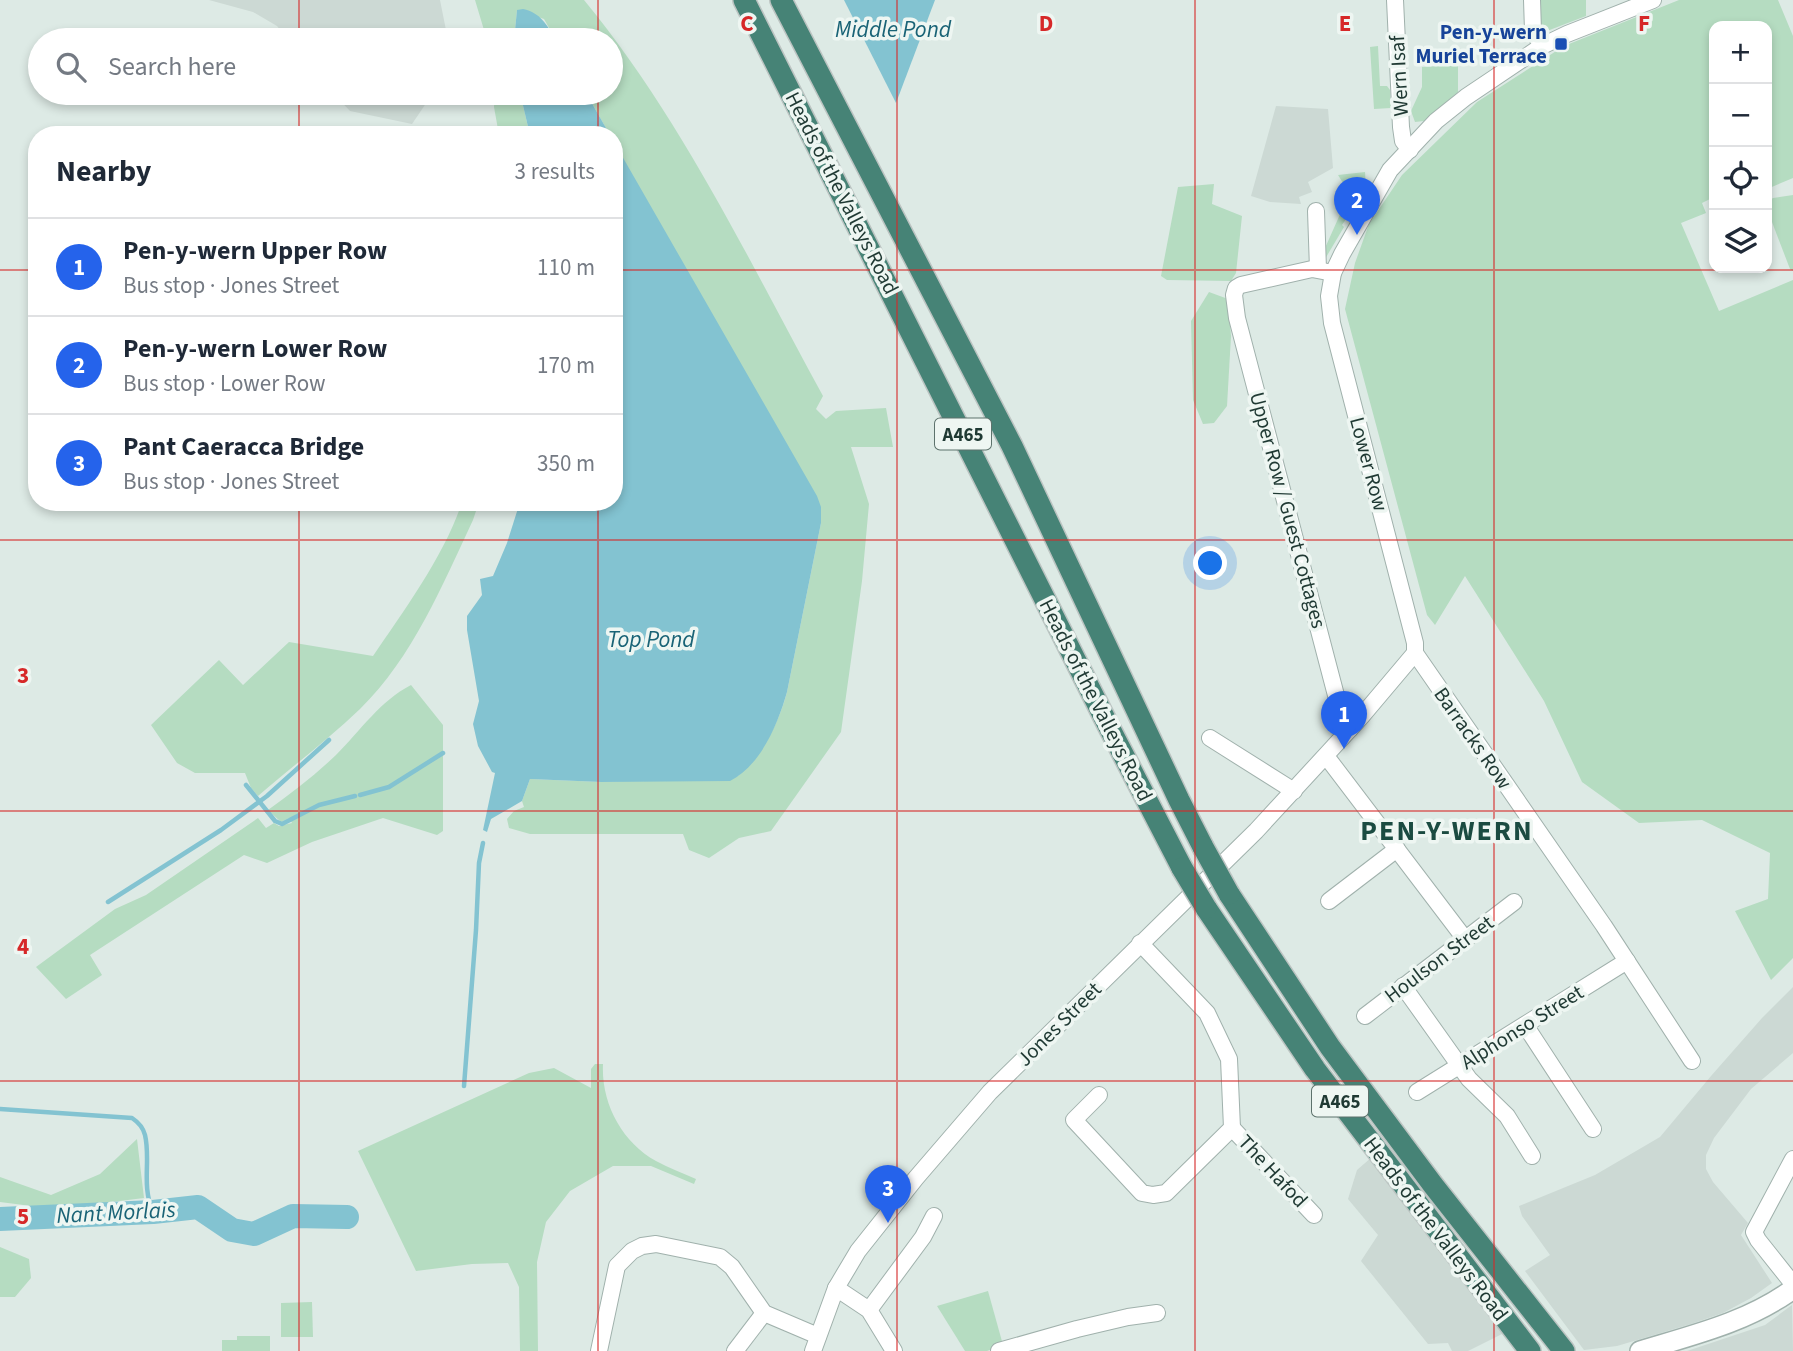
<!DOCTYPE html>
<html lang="en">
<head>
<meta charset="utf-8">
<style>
  :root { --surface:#fff; --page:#f6f6f7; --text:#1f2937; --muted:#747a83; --line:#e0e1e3; --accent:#2563eb }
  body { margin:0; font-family:"Source Sans 3",sans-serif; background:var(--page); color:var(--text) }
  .controls { position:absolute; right:21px; top:21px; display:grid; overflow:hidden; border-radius:14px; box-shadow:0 4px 10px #0003 }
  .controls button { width:63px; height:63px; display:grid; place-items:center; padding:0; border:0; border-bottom:2px solid var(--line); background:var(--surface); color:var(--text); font:35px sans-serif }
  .you { position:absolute; left:1211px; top:564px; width:24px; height:24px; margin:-18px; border:5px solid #fff; border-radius:50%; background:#1a73e8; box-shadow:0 0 0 10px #1a73e833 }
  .badge { display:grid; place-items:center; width:46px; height:46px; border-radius:50%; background:var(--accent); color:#fff; font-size:23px; font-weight:700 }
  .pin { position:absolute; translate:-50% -58px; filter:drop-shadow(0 2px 4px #0008) }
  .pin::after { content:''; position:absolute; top:37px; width:24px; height:21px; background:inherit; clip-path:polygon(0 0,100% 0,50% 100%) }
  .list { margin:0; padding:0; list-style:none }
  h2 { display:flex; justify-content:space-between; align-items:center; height:91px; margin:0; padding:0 28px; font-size:30px }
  h2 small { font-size:23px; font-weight:400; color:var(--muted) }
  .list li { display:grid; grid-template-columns:46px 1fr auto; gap:21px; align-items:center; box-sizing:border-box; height:98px; padding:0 28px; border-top:2px solid var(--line) }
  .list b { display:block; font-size:26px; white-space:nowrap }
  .list p { margin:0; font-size:23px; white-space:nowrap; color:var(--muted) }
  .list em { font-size:23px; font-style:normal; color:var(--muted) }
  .icon { flex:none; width:38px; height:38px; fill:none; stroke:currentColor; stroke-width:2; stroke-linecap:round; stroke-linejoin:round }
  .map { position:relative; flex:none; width:1793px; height:1351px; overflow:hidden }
  .search { position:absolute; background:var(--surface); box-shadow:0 4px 10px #0003; left:28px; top:28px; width:595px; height:77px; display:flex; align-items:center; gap:18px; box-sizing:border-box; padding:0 24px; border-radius:38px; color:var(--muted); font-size:26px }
  .panel { position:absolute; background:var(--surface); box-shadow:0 4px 10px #0003; left:28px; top:126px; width:595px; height:385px; border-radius:28px }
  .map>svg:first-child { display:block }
</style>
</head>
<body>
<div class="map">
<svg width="1793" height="1351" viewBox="0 0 1793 1351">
  <rect width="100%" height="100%" fill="#ddeae5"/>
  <!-- built -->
  <g fill="#ccd9d4">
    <polygon points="209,0 440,0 448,40 288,40 277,26 253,12"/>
    <polygon points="333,93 433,93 412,124 350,111"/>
    <polygon points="1276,106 1328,109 1333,168 1308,182 1312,192 1299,197 1301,204 1270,202 1251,196"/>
    <polygon points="1793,987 1793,1053 1751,1089 1714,1138 1706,1155 1706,1169 1713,1182 1748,1223 1741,1235 1772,1283 1751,1298 1723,1313 1691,1324 1617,1346 1584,1350 1525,1271 1550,1255 1522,1216 1519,1206 1595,1175 1660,1137 1711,1076 1762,1018"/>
    <polygon points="1372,1157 1504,1333 1468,1351 1452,1351 1448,1343 1428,1344 1361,1261 1378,1235 1348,1199 1357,1170"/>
    <polygon points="1792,1305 1793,1351 1687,1351 1765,1325"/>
  </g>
  <!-- green -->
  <g fill="#b5dcc1">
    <path d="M475,0H584C682,119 749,261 823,396L816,409L826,419L836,411L886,408L893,447H851L869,504L862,581L841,732L771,831L739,838L709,858L689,850L683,834H530L509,828L507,819L514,811L524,807L522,801L530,779L601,782L738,776C763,753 778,725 787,692L821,523L614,142V135H610L586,93H611V40H556L544,19L517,10L514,40H487Z"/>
    <path d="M1539,0H1586V16L1547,31C1537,22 1539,12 1539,0Z"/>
    <polygon points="1679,0 1778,0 1793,36 1793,178 1767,189 1767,26 1714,26 1714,197 1702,203 1706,213 1681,223 1719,311 1793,280 1793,958 1771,980 1735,911 1768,899 1770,853 1702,820 1639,823 1582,782 1544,701 1465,576 1435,625 1427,615 1345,309 1355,263 1369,224 1402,175 1477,102 1564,46"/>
    <polygon points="1378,46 1380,86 1387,86 1390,90 1391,108 1374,109 1370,47"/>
    <polygon points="1458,65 1458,92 1424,121 1415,122 1411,111 1422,87 1422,67"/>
    <polygon points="495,93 520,93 530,135 499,135 494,107"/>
    <path d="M1365,172C1367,191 1358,204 1349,221L1346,219L1342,225L1344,227L1325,259L1321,257L1350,192L1349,182L1343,183L1338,175Z"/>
    <polygon points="1214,184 1212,204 1242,216 1236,273 1231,281 1167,280 1161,276 1178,187"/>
    <polygon points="1793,195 1793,271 1790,269 1767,209 1767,202 1773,198"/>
    <polygon points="1209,292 1228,299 1231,336 1227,406 1214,423 1203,424 1193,400 1191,321"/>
    <path d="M462,502H479L473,520C442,586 413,657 360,709C328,740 291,767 258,796L251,788L245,773H195L177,763L151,725L219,660L243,685L289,642L373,656C403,612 446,553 462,502Z"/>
    <path d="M411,685L443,725V831L437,835L383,818L312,842L267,863L244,855L90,955L102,975L66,999L36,967L115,909L146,895L258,818L266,828L274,823L279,826L292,823L289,818L281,822L268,810C292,793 315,775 336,755C361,730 380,701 411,685Z"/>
    <path d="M595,1064H603C601,1103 622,1142 656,1161C669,1168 683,1173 696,1179L694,1184L651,1166H613L570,1191L546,1222L537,1262L538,1351H520L519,1287L508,1263L472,1264L416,1271L358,1151L529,1073L554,1068L591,1088V1069Z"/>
    <polygon points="137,1139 144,1198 55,1209 0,1202 0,1177 51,1195 100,1174"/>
    <polygon points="0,1247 29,1259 31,1278 15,1297 0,1297"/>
    <polygon points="988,1291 1003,1345 987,1351 965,1351 937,1306"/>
    <polygon points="312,1302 313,1337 281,1337 281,1303"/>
    <polygon points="237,1336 270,1336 270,1351 222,1351 222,1340 237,1340"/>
  </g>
  <!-- water -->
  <g fill="#83c3d1">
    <polygon points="844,0 935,0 896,103"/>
    <path d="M523,9C541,13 547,25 556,40H514L517,10Z"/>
    <polygon points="520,93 586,93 610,135 530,135"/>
    <path d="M614,142L817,496L821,507V523L787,692C778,724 761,765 730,781L601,782L530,779L522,801L491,819L487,832L483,830L495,773L492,772L478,746L473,724L479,701L467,630V616L482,595L480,579L493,576L507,543L520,502H614Z"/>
  </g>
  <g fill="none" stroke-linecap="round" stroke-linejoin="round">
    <!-- stream -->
    <g stroke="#83c3d1" stroke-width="4.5">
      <polyline points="246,785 275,821 282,824 319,805 355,796"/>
      <polyline points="360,795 389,787 443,753"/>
      <polyline points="108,902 221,830 267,796 329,740"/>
      <polyline points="464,1086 476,930 479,863 483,843"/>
      <path d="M0,1109L132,1118C138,1122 143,1127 145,1135C151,1160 141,1185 153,1212"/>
    </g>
    <!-- river -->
    <polyline stroke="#83c3d1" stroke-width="24" points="0,1219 153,1212 198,1207 232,1230 254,1234 293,1216 347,1217"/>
    <!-- minor casing -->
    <g stroke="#a0b1ac" stroke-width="18">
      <g id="minor">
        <polyline points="1395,0 1401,127 1403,141 1410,150"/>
        <polyline points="1532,0 1533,31 1542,46"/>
        <polyline points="1316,211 1318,269"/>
        <polyline points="1333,273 1312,269 1241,285 1236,288 1234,295 1237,318 1343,722 1350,729"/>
        <polyline points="1415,653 1415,643 1332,323 1329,296 1333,273 1342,254 1390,170 1436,121 1466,97 1542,46 1567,34 1653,0"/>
        <polyline points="1415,653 1604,926 1692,1061"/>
        <polyline points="1210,738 1294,791"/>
        <polyline points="1326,756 1465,939"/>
        <polyline points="1329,901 1397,849"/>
        <polyline points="1403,986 1469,1079 1507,1116 1532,1156"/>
        <polyline points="1365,1016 1514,902"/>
        <polyline points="1525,1025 1593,1129"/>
        <polyline points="1417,1092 1627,961"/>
        <polyline points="1099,1095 1074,1120 1142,1193 1153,1195 1166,1193 1232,1128 1229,1059 1207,1013 1140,943"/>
        <polyline points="1232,1128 1314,1215"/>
        <polyline points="1793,1159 1754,1232 1758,1240 1793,1284"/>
        <polyline points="836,1288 869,1310 894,1351"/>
        <polyline points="869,1310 923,1237 934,1216"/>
        <polyline points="599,1351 617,1266 632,1251 642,1246 656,1244 720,1257 732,1267 764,1313 818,1336"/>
        <polyline points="735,1351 764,1313"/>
        <polyline points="813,1351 836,1288 858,1251 916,1178 990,1092 1256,831 1361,717 1415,653"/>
        <polyline points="999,1351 1077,1329 1128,1317 1157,1313"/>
      </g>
    </g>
    <!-- tertiary casing -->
    <g stroke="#a0b1ac" stroke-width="22">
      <path id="tertiary" d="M1640,1351C1693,1335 1748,1322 1793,1289"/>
    </g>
    <!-- trunk casing -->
    <g stroke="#bcc4c2" stroke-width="24">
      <g id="trunk">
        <polyline points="744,0 1109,727 1182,868"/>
        <polyline points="781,0 1012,446 1179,800 1203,847"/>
        <polyline points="1229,894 1330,1047 1433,1185 1564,1351"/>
        <polyline points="1206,908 1315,1069 1530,1351"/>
      </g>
    </g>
    <!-- minor -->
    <use href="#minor" stroke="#fff" stroke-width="16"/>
    <!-- tertiary -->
    <use href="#tertiary" stroke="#fff" stroke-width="19"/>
    <!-- trunk -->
    <use href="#trunk" stroke="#468376" stroke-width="21"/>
    <!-- trunk-bridge casing -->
    <g stroke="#bcc4c2" stroke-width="24" stroke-linecap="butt">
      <g id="trunk-bridge">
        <polyline points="1203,847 1229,894"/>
        <polyline points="1182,868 1206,908"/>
      </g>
    </g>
    <!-- trunk-bridge -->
    <use href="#trunk-bridge" stroke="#468376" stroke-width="21"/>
  </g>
  <!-- grid -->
  <path fill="none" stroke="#d62828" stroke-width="2" stroke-opacity="0.55" d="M299,0V40M598,0V40M897,0V1351M1195,0V1351M1494,0V1351M299,93V135M598,93V135M0,270H37M614,270H1793M299,502V1351M598,502V1351M0,540H1793M0,811H1793M0,1081H1793"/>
  <!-- markers -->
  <rect fill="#1a4fb4" stroke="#eef6f2" stroke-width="2.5" x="1554" y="37" width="14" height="14" rx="3.5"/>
  <g text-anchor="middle" stroke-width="7" stroke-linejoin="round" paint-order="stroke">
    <!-- shield labels -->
    <g fill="#eef6f2" stroke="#5d726c" stroke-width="2">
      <rect x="935" y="418.5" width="56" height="31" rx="5"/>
      <rect x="1312" y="1085.5" width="56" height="31" rx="5"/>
    </g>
    <g font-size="19" font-weight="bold" fill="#1f3933">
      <text x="963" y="441">A465</text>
      <text x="1340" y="1108">A465</text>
    </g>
    <!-- transit labels -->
    <g font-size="21" font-weight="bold" fill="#164399" stroke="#eef6f2" text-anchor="end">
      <text x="1547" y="39">Pen-y-wern<tspan x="1547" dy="24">Muriel Terrace</tspan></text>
    </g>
    <!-- street labels -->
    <g font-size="21" fill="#1f3933" stroke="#eef6f2">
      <text transform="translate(1399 76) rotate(-93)" y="7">Wern Isaf</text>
      <text transform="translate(842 193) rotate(63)" y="7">Heads of the Valleys Road</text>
      <text transform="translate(1369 464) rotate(75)" y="7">Lower Row</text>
      <text transform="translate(1288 510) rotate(75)" y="7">Upper Row / Guest Cottages</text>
      <text transform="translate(1096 700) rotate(63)" y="7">Heads of the Valleys Road</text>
      <text transform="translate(1473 738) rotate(55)" y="7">Barracks Row</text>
      <text transform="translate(1439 959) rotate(-37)" y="7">Houlson Street</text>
      <text transform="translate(1059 1024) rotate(-45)" y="7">Jones Street</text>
      <text transform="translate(1522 1027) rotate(-32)" y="7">Alphonso Street</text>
      <text transform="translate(1273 1171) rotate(47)" y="7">The Hafod</text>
      <text transform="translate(1436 1229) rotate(53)" y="7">Heads of the Valleys Road</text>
    </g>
    <!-- water labels -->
    <g font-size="23" font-style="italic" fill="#196376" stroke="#eef6f2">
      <text x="893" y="37">Middle Pond</text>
      <text x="651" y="647">Top Pond</text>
      <text transform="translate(116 1212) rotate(-3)" y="8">Nant Morlais</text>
    </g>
    <!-- district labels -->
    <g font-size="28" font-weight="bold" letter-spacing="2" fill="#1b4b41" stroke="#eef6f2">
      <text x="1447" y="840">PEN-Y-WERN</text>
    </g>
  </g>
  <g font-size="23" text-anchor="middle" font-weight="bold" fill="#d62828" stroke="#eef6f2" stroke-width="7" stroke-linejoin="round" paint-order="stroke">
    <text x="747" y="31">C</text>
    <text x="1046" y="31">D</text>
    <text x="1345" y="31">E</text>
    <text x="1644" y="31">F</text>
    <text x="23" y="683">3</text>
    <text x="23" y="954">4</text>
    <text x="23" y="1224">5</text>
  </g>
</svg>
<div class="controls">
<button>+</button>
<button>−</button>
<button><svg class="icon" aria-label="locate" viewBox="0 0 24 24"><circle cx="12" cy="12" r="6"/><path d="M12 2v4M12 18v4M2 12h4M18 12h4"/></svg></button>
<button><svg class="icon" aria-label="layers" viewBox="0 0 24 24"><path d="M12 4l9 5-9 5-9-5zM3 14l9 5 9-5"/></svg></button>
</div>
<div class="you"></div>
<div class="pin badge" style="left:1344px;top:749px">1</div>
<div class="pin badge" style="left:1357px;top:235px">2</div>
<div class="pin badge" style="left:888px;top:1223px">3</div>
<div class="search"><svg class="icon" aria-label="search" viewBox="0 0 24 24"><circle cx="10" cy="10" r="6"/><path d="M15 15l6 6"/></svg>Search here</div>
<section class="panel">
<h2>Nearby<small>3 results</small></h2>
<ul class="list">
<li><span class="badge">1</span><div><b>Pen-y-wern Upper Row</b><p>Bus stop · Jones Street</p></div><em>110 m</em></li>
<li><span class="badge">2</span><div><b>Pen-y-wern Lower Row</b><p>Bus stop · Lower Row</p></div><em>170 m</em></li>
<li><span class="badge">3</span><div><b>Pant Caeracca Bridge</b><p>Bus stop · Jones Street</p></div><em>350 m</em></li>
</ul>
</section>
</div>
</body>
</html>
